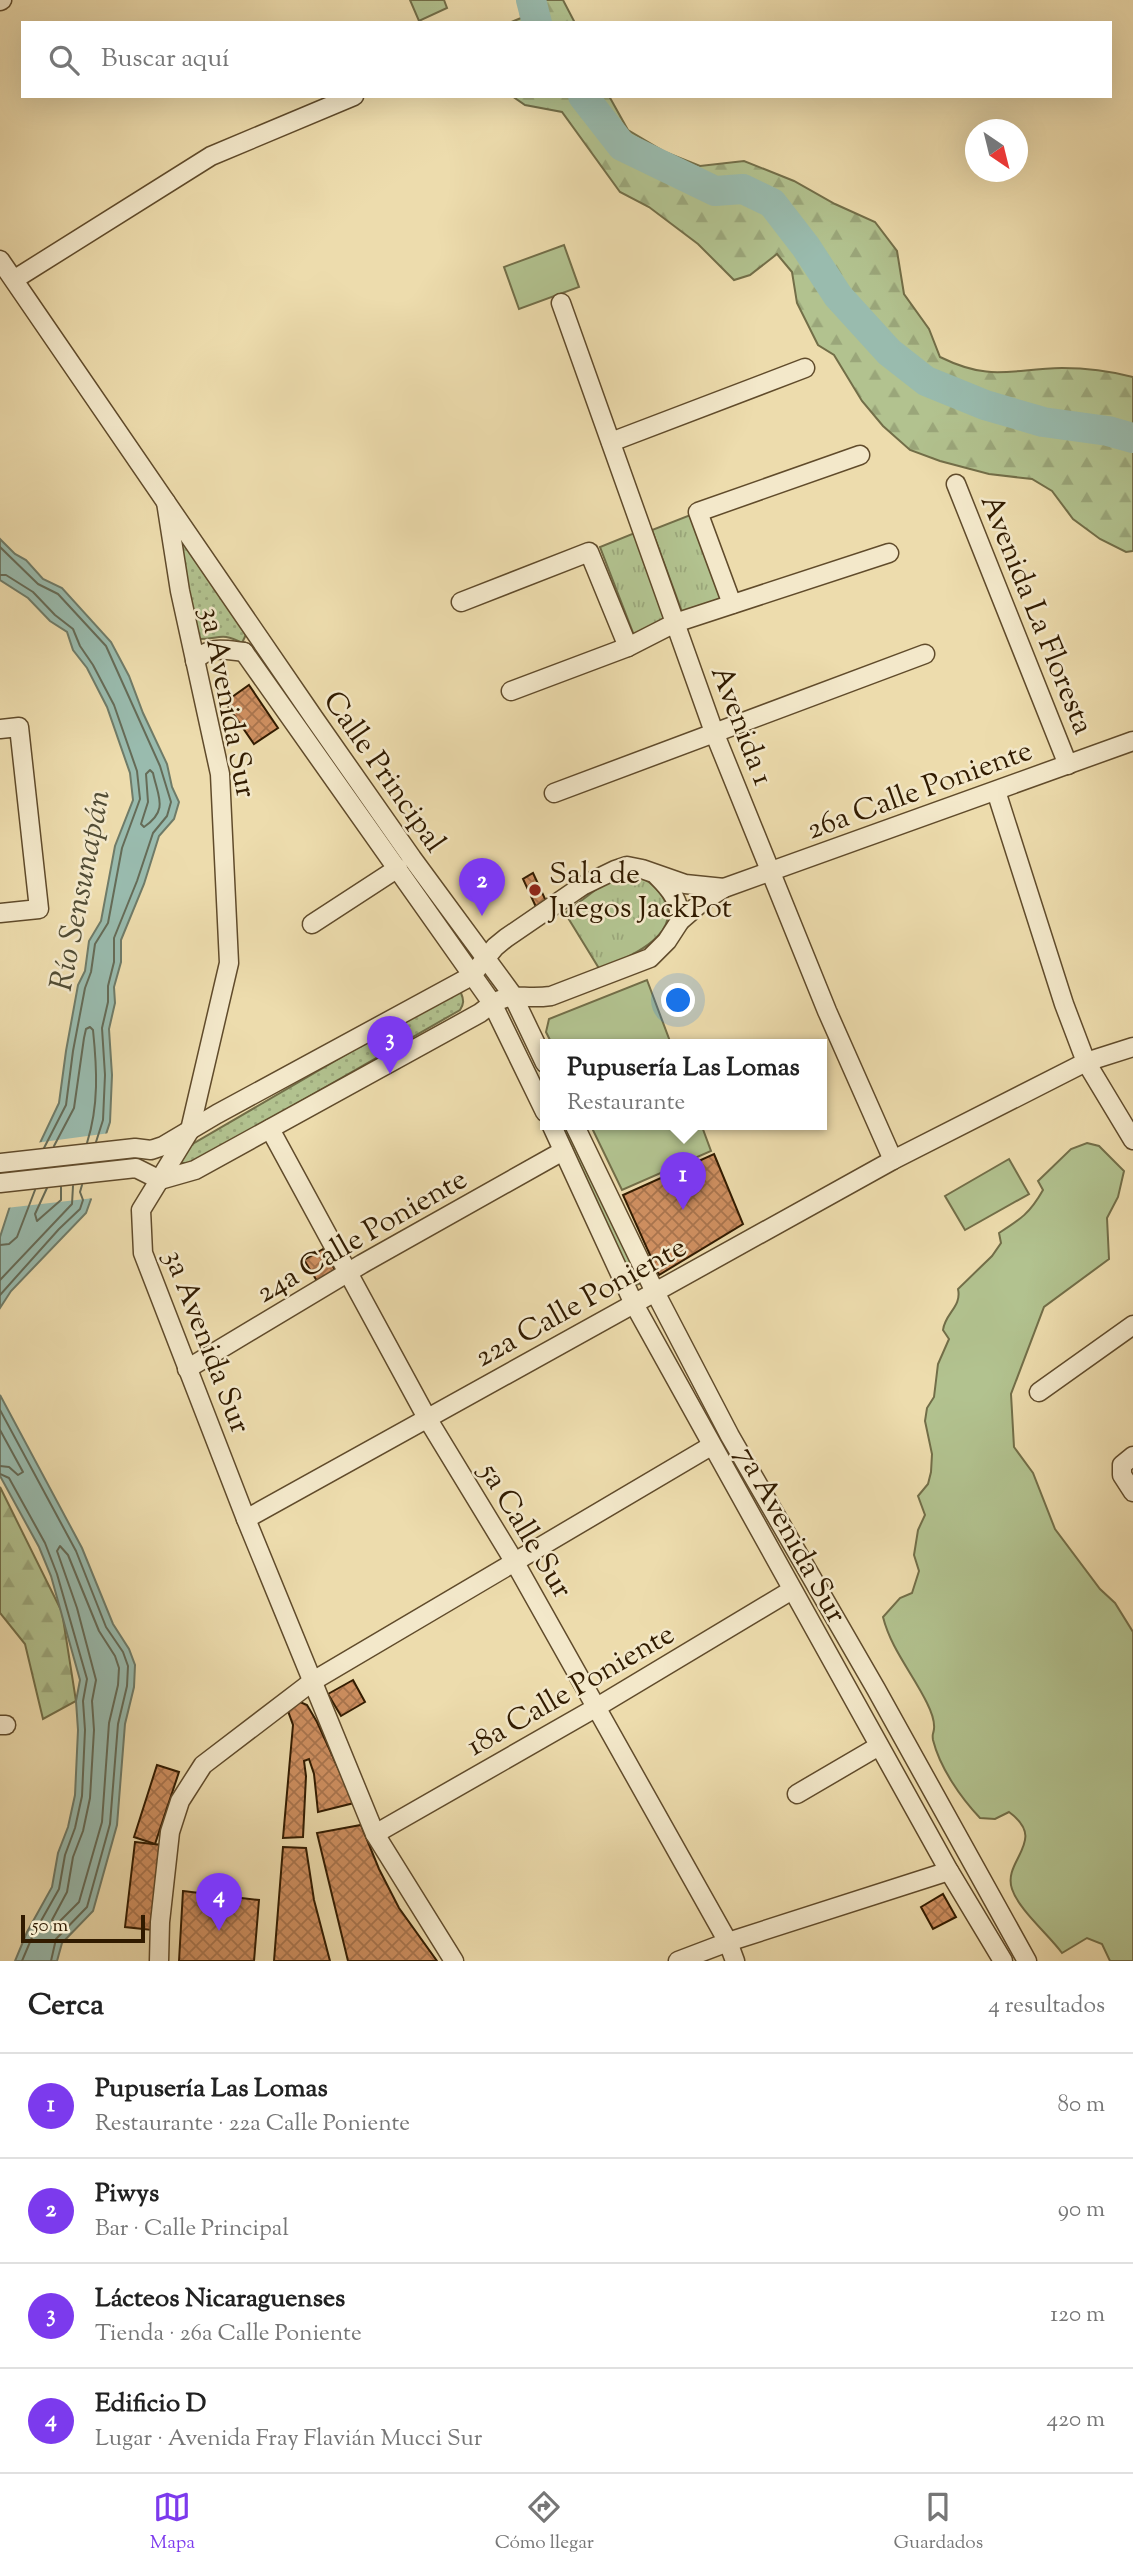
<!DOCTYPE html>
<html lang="es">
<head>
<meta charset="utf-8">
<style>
  :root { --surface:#fff; --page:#f2f2f2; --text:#222; --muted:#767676; --line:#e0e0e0; --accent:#7c3aed }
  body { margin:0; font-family:"Sorts Mill Goudy",serif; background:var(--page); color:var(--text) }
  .compass { position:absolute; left:965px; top:119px; width:63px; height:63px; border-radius:50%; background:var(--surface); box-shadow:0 7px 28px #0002; rotate:145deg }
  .scale { position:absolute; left:21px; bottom:18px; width:124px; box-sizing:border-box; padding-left:7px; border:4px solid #311b00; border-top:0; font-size:19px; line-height:24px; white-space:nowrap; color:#311b00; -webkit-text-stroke:5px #f3e8ca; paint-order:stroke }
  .you { position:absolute; left:679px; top:1001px; width:24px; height:24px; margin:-18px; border:5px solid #fff; border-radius:50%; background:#1a73e8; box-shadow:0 0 0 10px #1a73e833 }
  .badge { display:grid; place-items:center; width:46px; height:46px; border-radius:50%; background:var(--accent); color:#fff; font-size:23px; font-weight:700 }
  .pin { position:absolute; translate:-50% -58px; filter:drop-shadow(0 2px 4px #0008) }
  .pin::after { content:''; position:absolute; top:37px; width:24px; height:21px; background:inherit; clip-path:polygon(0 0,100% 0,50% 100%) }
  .popup { position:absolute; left:540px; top:1039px; width:287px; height:91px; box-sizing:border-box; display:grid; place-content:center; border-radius:0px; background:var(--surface); filter:drop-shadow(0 2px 5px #0005); font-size:23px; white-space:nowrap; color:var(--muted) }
  .popup b { font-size:26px; color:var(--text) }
  .popup::after { content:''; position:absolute; left:50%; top:100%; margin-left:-14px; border:14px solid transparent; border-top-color:var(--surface) }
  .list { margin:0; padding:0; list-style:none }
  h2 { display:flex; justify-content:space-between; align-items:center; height:91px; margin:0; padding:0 28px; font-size:30px }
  h2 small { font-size:23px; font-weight:400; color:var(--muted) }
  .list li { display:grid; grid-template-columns:46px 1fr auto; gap:21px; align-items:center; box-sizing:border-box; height:105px; padding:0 28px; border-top:2px solid var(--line) }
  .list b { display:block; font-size:26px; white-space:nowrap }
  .list p { margin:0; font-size:23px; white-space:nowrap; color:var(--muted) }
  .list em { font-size:23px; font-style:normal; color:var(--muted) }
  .icon { flex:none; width:38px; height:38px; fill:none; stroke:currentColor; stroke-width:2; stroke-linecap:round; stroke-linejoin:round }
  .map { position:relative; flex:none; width:1133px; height:1961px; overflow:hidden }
  .search { position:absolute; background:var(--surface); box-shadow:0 7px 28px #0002; left:21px; right:21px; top:21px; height:77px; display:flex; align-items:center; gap:18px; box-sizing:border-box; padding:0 24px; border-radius:0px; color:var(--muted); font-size:26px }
  .sheet { height:511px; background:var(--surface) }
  nav { display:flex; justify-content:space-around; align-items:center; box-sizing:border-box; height:98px; border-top:2px solid var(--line); background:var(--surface); font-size:19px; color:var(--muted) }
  nav a { display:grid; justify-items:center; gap:4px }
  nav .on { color:var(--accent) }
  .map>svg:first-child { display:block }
</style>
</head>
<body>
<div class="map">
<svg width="1133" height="1961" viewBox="0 0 1133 1961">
  <defs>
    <pattern id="forest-firs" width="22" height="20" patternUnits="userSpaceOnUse" patternTransform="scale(1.75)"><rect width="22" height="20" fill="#b2c28f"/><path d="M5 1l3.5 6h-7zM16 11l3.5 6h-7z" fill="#9aa67a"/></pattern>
    <pattern id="park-tufts" width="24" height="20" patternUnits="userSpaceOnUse" patternTransform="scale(1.75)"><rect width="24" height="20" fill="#b2c28f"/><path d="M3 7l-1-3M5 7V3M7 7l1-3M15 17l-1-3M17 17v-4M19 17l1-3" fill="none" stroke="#9aa67a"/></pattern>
    <pattern id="garden-dots" width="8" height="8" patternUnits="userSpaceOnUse" patternTransform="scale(1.75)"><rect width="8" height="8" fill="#b2c28f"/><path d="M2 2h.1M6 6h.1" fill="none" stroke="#9aa67a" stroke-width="1.8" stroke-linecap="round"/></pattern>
    <pattern id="building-cross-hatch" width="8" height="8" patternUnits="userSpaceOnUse" patternTransform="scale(1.75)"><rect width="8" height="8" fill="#ce8f60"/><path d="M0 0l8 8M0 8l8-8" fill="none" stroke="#a8744d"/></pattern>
  </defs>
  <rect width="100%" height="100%" fill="#eddcad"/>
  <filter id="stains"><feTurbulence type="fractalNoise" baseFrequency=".00286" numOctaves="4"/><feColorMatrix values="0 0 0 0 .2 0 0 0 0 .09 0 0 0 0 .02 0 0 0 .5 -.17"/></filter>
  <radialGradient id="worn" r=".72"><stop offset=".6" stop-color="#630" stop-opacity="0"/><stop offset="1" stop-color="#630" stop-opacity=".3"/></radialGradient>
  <!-- grass -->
  <g fill="#b2c28f" stroke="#726e48" stroke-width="2">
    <polygon points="410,0 444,0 447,8 419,21"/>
    <polygon points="564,245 579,287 519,309 504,267"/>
    <polygon points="647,980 671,1044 552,1044 546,1032 549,1019"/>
    <polygon points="555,1124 570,1124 642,1283 633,1286"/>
    <polygon points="590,1124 701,1124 711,1151 622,1190"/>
    <path d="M1087,1143L1099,1146L1124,1171L1118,1197L1107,1218L1109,1259L1044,1307L1011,1394L1014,1447L1033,1473L1055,1529L1100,1589L1115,1603L1133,1632V1961H1110L1102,1944L1087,1938L1062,1953C1048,1934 1019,1910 1012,1889C1002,1860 1049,1841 1009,1812L995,1819L980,1818C961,1798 940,1768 933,1740C932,1733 933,1736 934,1729C935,1720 931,1711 927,1703C913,1674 891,1649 883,1617L900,1598L912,1593L919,1571L914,1555L918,1530L925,1515L918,1496L928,1484L931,1472L932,1454L925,1421L927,1408L934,1397L938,1364L949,1339L943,1330C945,1313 962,1307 958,1289L992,1256L1001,1243L999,1233C1021,1219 1030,1213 1043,1190L1038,1181L1071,1149Z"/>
    <polygon points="1009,1159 1029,1194 965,1230 945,1196"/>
  </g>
  <!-- forest -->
  <g fill="url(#forest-firs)" stroke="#726e48" stroke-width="2">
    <polygon points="520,0 563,0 575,23 509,23 521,18"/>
    <path d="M512,96H609L628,130L665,152L700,166L744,161L794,181L835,204L875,222L897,251L904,294L929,329L940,357C991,382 1010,369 1062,368C1086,368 1110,371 1133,377V551L1126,552L1100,539L1073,519L1052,491L1032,479L989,474L940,461L910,450L883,426L862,401L834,355L818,345L797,303L792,272L777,254L750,275L734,280L698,244L649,207L620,192L562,112L525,105Z"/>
    <polygon points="0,1487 62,1612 76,1701 43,1719 25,1644 0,1613"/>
  </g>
  <!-- park -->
  <g fill="url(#park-tufts)" stroke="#726e48" stroke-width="2">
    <polygon points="698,512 732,604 685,620 652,530"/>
    <polygon points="642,530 675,623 637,643 600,547"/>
    <path d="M631,874C644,877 654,884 662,896C688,934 625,959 600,970L565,913L602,885Z"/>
  </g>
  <!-- garden -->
  <g fill="url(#garden-dots)" stroke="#726e48" stroke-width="2">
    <path d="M182,545H188L249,628L242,643C222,632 219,639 199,639L179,547Z"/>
    <path d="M455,991L461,993C464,1000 464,1004 460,1010L193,1163H182L179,1159L184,1149Z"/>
  </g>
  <!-- water -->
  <g fill="#99bbae" stroke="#6f7b68" stroke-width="2">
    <polygon points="0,539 15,554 26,560 43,579 62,588 111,642 129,676 143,713 167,764 172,787 179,802 174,819 159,836 144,884 121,940 121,962 114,987 115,1003 109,1029 112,1075 110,1122 87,1192 91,1199 86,1213 11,1291 0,1308 0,1237 10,1206 59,1103 66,1051 78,985 85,971 89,941 101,921 115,846 133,800 130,773 107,707 87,668 73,650 67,632 50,621 28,598 0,580"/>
    <polygon points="0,1395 82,1548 113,1624 129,1649 135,1665 134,1687 125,1724 117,1825 93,1911 62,1943 57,1961 15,1961 27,1932 52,1887 58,1853 68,1827 75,1795 78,1730 76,1701 80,1680 51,1576 39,1547 0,1476"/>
  </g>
  <!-- pier -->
  <polygon fill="#eddcad" points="110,1133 91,1192 94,1198 6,1208 35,1143"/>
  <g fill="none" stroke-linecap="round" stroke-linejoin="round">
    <!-- shore -->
    <g stroke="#656b57" stroke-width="2">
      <polyline points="0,547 38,584 58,594 106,646 160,766 171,802 167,816 153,833 137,881 114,938 114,962 108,986 108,1002 102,1028 105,1075 103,1120 96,1142"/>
      <polyline points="0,575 6,575 33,592 55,615 73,629 80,646 93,665 114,705 137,771 140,799 122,848 108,923 95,944 91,972 85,988 73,1051 66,1105 44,1148"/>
      <path d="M150,770L153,773C158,797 169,810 144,827L141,824L148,802L146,774Z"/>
      <path d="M54,1146L74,1108L84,1038L86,1029L90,1027L93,1030C97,1069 99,1105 87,1143"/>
      <polyline points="47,1188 35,1214 37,1221 61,1200 61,1187"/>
      <polyline points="0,1245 9,1244 17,1237 35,1190"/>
      <polyline points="0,1280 72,1204 73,1186"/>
      <polyline points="0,1295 59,1229 80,1209 83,1200 80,1192 82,1185"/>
      <polyline points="0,1410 76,1551 106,1627 123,1652 128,1666 127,1686 118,1724 110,1824 87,1907 56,1939 51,1961"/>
      <polyline points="0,1430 23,1472 18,1475 9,1467 0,1466"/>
      <polyline points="0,1474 9,1478 45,1543 57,1574 87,1679 83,1701 85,1730 82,1796 75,1828 65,1855 59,1889 33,1935 22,1961"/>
      <polygon points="60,1546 68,1555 99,1631 115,1656 119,1668 118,1685 109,1723 102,1822 79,1902 56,1925 52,1920 67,1892 73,1857 83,1831 90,1798 94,1730 92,1701 96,1680 77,1608 57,1551"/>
    </g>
    <!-- river -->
    <g stroke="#99bbae" stroke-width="30">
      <polyline points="531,0 537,23"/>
      <polyline points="583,96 622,146 715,191 743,189 772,203 806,247 838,296 889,352 926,381 985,405 1043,422 1108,431 1133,438"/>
    </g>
  </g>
  <!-- building -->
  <g fill="url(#building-cross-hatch)" stroke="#311b00" stroke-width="2">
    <polygon points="249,685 278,728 254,744 225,702"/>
    <polygon points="533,873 546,901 536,907 523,879"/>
    <polygon points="714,1154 743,1224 659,1275 623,1195"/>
    <polygon points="323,1249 335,1270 317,1281 304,1260"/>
    <polygon points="353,1680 365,1702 341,1716 328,1694"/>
    <polygon points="300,1702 307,1705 317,1722 354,1803 318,1812 314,1774 309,1759 304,1761 306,1776 303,1837 283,1838 293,1725 288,1711"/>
    <polygon points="157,1765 179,1772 155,1844 134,1837"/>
    <polygon points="361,1825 379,1869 399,1908 437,1961 348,1961 317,1833"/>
    <polygon points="135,1842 162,1845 152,1930 125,1927"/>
    <polygon points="283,1847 306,1848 314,1900 330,1961 274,1961"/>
    <polygon points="183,1891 259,1900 254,1961 179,1961"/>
    <polygon points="943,1894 956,1917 933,1929 921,1907"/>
  </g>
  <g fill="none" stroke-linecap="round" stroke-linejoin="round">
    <!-- street casing -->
    <g stroke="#604b2b" stroke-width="21">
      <g id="street">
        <polyline points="0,1 2,0"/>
        <polyline points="0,260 314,718 412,858 512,994 545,1063"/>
        <polyline points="15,279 211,156 354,96"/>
        <polyline points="561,303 714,732 827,1011 893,1160"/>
        <polyline points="611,442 805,368"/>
        <polyline points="956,484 1068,765"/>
        <polyline points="166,502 180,591 220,774 229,963 190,1130 141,1210 143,1253 246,1519 375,1834 454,1961"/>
        <polyline points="461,602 589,552 628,647"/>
        <polyline points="732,604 698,512 860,455"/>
        <polyline points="244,652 492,1003 545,1112"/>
        <path d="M195,661C208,645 226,650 244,652"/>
        <polyline points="511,691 628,647 675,623 889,553"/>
        <polyline points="0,729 19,727 39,909 0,913"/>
        <polyline points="996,791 1064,1004 1086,1062 1133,1140"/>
        <polyline points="554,793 925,654"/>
        <path d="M657,876C671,890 680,901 680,921"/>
        <polyline points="312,924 398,868"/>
        <polyline points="551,1124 634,1304 949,1871 1003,1961"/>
        <polyline points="574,1124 655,1292 730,1436 876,1689 1027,1961"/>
        <polyline points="270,1129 427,1418 514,1561 728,1942 735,1961"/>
        <polyline points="0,1163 135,1148 151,1150 163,1146 217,1114 464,980 472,975 495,947 506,938 582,886 615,870 627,866 642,869 685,884 724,888"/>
        <path d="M0,1183L136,1168L160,1180L195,1170L480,1013C512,987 516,1001 551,996L650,958L667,941L680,921L703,901L724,888L1133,741"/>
        <polyline points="187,1369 362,1264 563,1151"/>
        <polyline points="1039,1392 1133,1325"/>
        <polyline points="1133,1456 1122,1465 1122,1475 1133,1492"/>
        <polyline points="246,1519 893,1160 1086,1062 1133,1047"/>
        <polyline points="0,1725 6,1725"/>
        <polyline points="797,1794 879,1746"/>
        <polyline points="375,1834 597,1707 792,1590"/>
        <polyline points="159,1961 160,1922 170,1832 180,1801 203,1765 313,1681 711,1446"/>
        <polyline points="678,1961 728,1942 949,1871"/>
      </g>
    </g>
    <!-- street -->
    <use href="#street" stroke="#f3e8ca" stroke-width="18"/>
  </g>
  <!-- markers -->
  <circle fill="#8f2418" stroke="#f3e8ca" stroke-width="2.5" cx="535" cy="890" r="7"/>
  <g text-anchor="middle" stroke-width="5" stroke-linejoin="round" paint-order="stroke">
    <!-- street labels -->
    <g font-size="30" fill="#311b00" stroke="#f3e8ca">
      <text transform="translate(1038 614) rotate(68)" y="10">Avenida La Floresta</text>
      <text transform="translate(229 702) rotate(79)" y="10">3a Avenida Sur</text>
      <text transform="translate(743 725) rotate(69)" y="10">Avenida 1</text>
      <text transform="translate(385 771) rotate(55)" y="10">Calle Principal</text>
      <text transform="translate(919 789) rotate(-20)" y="10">26a Calle Poniente</text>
      <text transform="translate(361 1235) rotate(-30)" y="10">24a Calle Poniente</text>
      <text transform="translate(580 1301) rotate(-29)" y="10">22a Calle Poniente</text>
      <text transform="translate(208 1341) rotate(69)" y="10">3a Avenida Sur</text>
      <text transform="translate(527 1530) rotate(59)" y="10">5a Calle Sur</text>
      <text transform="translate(792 1534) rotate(61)" y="10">7a Avenida Sur</text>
      <text transform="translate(570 1689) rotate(-30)" y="10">18a Calle Poniente</text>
    </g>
    <!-- poi labels -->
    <g font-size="30" fill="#311b00" stroke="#f3e8ca" text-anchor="start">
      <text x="549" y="883">Sala de<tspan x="549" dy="34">Juegos JackPot</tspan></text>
    </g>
    <!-- water labels -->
    <g font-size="32" font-style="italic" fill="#504b34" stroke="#f3e8ca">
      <text transform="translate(79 890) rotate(-79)" y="11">Río Sensunapán</text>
    </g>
  </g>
  <rect width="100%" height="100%" filter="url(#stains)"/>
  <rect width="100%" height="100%" fill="url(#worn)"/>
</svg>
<svg class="compass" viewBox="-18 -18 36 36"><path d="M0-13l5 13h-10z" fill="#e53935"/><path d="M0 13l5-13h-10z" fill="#767676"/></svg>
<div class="scale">50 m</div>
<div class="you"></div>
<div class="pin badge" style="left:683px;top:1210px">1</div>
<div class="popup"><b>Pupusería Las Lomas</b>Restaurante</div>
<div class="pin badge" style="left:482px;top:916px">2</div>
<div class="pin badge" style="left:390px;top:1074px">3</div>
<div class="pin badge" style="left:219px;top:1931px">4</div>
<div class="search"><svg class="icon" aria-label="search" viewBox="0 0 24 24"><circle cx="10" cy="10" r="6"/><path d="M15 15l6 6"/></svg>Buscar aquí</div>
</div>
<section class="sheet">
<h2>Cerca<small>4 resultados</small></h2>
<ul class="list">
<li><span class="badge">1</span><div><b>Pupusería Las Lomas</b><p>Restaurante · 22a Calle Poniente</p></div><em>80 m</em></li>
<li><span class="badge">2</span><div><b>Piwys</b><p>Bar · Calle Principal</p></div><em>90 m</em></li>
<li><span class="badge">3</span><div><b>Lácteos Nicaraguenses</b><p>Tienda · 26a Calle Poniente</p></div><em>120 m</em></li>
<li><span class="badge">4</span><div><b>Edificio D</b><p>Lugar · Avenida Fray Flavián Mucci Sur</p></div><em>420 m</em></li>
</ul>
</section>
<nav>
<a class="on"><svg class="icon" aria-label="map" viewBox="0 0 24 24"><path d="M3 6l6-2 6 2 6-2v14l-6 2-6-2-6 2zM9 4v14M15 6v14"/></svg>Mapa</a>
<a><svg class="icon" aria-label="directions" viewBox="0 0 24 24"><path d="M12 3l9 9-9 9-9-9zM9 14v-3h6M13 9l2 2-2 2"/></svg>Cómo llegar</a>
<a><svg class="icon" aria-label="saved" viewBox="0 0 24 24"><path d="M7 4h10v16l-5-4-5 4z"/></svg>Guardados</a>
</nav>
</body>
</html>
